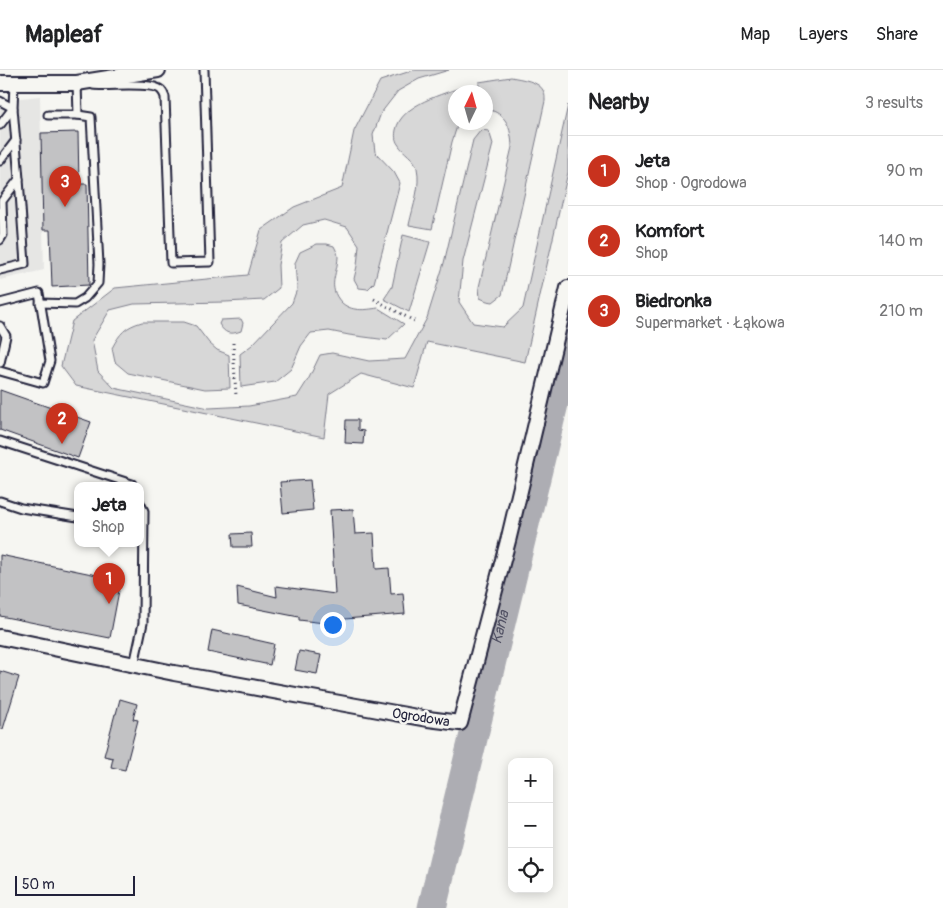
<!DOCTYPE html>
<html lang="en">
<head>
<meta charset="utf-8">
<style>
  :root { --surface:#fff; --page:#f2f2f2; --text:#202124; --muted:#757577; --line:#e0e0e0; --accent:#c8321e }
  body { margin:0; font-family:Pangolin,sans-serif; background:var(--page); color:var(--text) }
  .controls { position:absolute; right:15px; bottom:15px; display:grid; overflow:hidden; border-radius:10px; box-shadow:0 2px 12px #0003 }
  .controls button { width:45px; height:45px; display:grid; place-items:center; padding:0; border:0; border-bottom:1px solid var(--line); background:var(--surface); color:var(--text); font:25px sans-serif }
  .compass { position:absolute; left:448px; top:15px; width:45px; height:45px; border-radius:50%; background:var(--surface); box-shadow:0 2px 12px #0003; rotate:5deg }
  .scale { position:absolute; left:15px; bottom:12px; width:120px; box-sizing:border-box; padding-left:5px; border:2px solid #22223b; border-top:0; font-size:14px; line-height:18px; white-space:nowrap; color:#22223b; -webkit-text-stroke:4px #f6f6f2; paint-order:stroke }
  .you { position:absolute; left:332px; top:554px; width:18px; height:18px; margin:-12px; border:4px solid #fff; border-radius:50%; background:#1a73e8; box-shadow:0 0 0 8px #1a73e833 }
  .badge { display:grid; place-items:center; width:32px; height:32px; border-radius:50%; background:var(--accent); color:#fff; font-size:16px; font-weight:700 }
  .pin { position:absolute; translate:-50% -41px; filter:drop-shadow(0 1px 2px #0008) }
  .pin::after { content:''; position:absolute; top:26px; width:18px; height:15px; background:inherit; clip-path:polygon(0 0,100% 0,50% 100%) }
  .popup { position:absolute; left:74px; top:412px; width:70px; height:65px; box-sizing:border-box; display:grid; place-content:center; border-radius:10px; background:var(--surface); filter:drop-shadow(0 1px 4px #0005); font-size:16px; white-space:nowrap; color:var(--muted) }
  .popup b { font-size:19px; color:var(--text) }
  .popup::after { content:''; position:absolute; left:50%; top:100%; margin-left:-10px; border:10px solid transparent; border-top-color:var(--surface) }
  .list { margin:0; padding:0; list-style:none }
  h2 { display:flex; justify-content:space-between; align-items:center; height:65px; margin:0; padding:0 20px; font-size:21px }
  h2 small { font-size:16px; font-weight:400; color:var(--muted) }
  .list li { display:grid; grid-template-columns:32px 1fr auto; gap:15px; align-items:center; box-sizing:border-box; height:70px; padding:0 20px; border-top:1px solid var(--line) }
  .list b { display:block; font-size:19px; white-space:nowrap }
  .list p { margin:0; font-size:16px; white-space:nowrap; color:var(--muted) }
  .list em { font-size:16px; font-style:normal; color:var(--muted) }
  .icon { flex:none; width:28px; height:28px; fill:none; stroke:currentColor; stroke-width:2; stroke-linecap:round; stroke-linejoin:round }
  .map { position:relative; flex:none; width:568px; height:838px; overflow:hidden }
  header { display:flex; align-items:center; gap:30px; box-sizing:border-box; height:70px; padding:0 25px; background:var(--surface); border-bottom:1px solid var(--line) }
  header strong { font-size:24px }
  nav { display:flex; gap:28px; margin-inline-start:auto; font-size:18px }
  main { display:flex }
  aside { flex:1; background:var(--surface) }
  .map>svg:first-child { display:block }
</style>
</head>
<body>
<header>
<strong>Mapleaf</strong>
<nav><a>Map</a><a>Layers</a><a>Share</a></nav>
</header>
<main>
<div class="map">
<svg width="568" height="838" viewBox="0 0 568 838">
  <rect width="100%" height="100%" fill="#f6f6f2"/>
  <filter id="ink" filterUnits="userSpaceOnUse"><feTurbulence type="fractalNoise" baseFrequency=".02" numOctaves="2"/><feDisplacementMap in="SourceGraphic" scale="10" xChannelSelector="R" yChannelSelector="G"/><feConvolveMatrix kernelMatrix="1 2 1 2 8 2 1 2 1" color-interpolation-filters="sRGB"/></filter>
  <g filter="url(#ink)">
    <!-- built -->
    <polygon fill="#e6e6e4" points="40,26 44,200 0,210 0,30"/>
    <!-- green -->
    <g fill="#d7d7d7" stroke="#7c7c89">
      <polygon points="414,0 449,0 419,9 398,21 381,43 373,65 375,82 394,102 400,113 374,213 368,219 359,218 354,209 357,196 359,175 347,157 324,150 303,155 282,173 278,195 279,218 264,230 225,232 134,234 110,240 92,270 98,301 114,318 209,338 249,336 297,327 309,308 320,285 332,283 369,291 405,289 427,248 444,193 473,70 481,60 489,61 493,74 463,191 459,232 473,253 503,257 523,238 568,35 568,102 525,292 427,272 414,318 361,304 329,324 324,367 76,316 61,296 72,251 115,218 248,205 261,160 294,137 342,118 354,61 380,11"/>
      <path d="M511,7C521,9 540,11 544,22C545,25 545,28 545,31L502,225L493,232L487,231L480,228L479,217L512,77C511,58 507,43 486,39V22H479V12Z"/>
      <path d="M465,16V22H456V52L458,53L452,72L432,159L409,155C413,136 421,116 417,98C415,88 403,83 398,74C395,70 395,65 396,60C401,34 444,24 465,16Z"/>
      <polygon points="403,165 430,172 409,242 384,229 392,217"/>
      <path d="M317,174H327L334,176C336,180 338,184 338,187C337,206 327,216 341,232C351,242 365,240 378,238L404,254L387,270L349,265L329,261L311,263L301,276L291,299L275,312L241,317L240,284L252,275L292,233L297,219L295,193L300,182Z"/>
      <path d="M241,249L243,253L241,261C230,265 225,264 219,254L221,250Z"/>
      <path d="M142,252H184L196,256L209,273L217,280L229,285L230,318L205,319L128,303L115,292L112,278C120,263 125,257 142,252Z"/>
    </g>
    <g fill="none" stroke-linecap="round" stroke-linejoin="round">
      <!-- river -->
      <path stroke="#adadb3" stroke-width="29" id="s1" d="M432,838L568,276"/>
    </g>
    <!-- building -->
    <g fill="#c2c2c4" stroke="#22223b">
      <polygon points="78,62 79,114 87,114 89,215 52,217 50,160 43,160 41,63"/>
      <polygon points="0,320 91,352 78,388 0,360"/>
      <polygon points="346,350 358,350 358,360 364,361 363,374 345,373"/>
      <polygon points="310,410 313,440 283,443 280,412"/>
      <polygon points="353,439 355,464 374,463 376,499 389,498 391,524 403,523 405,544 333,550 333,554 299,550 299,547 238,535 237,517 277,527 276,516 335,524 330,440"/>
      <polygon points="251,463 252,477 233,477 232,464"/>
      <polygon points="0,485 121,510 110,568 0,546"/>
      <polygon points="212,560 274,574 270,595 208,582"/>
      <polygon points="299,581 321,585 317,604 295,600"/>
      <polygon points="0,601 19,607 3,659 0,659"/>
      <polygon points="120,629 137,634 133,649 138,650 125,700 111,697 113,688 104,686 115,644 116,644"/>
    </g>
    <g fill="none" stroke-linecap="round" stroke-linejoin="round">
      <!-- service casing -->
      <g stroke="#22223b" stroke-width="11">
        <g id="service">
          <path d="M93,15C108,17 152,11 161,20C163,22 164,24 165,27L171,193L210,192L204,0"/>
          <polyline points="0,31 13,38 19,109 25,194 0,200"/>
          <polyline points="48,45 78,45"/>
          <polyline points="0,55 13,38 14,13"/>
          <polyline points="0,91 16,70"/>
          <polyline points="0,170 3,165 2,131 19,109"/>
          <polyline points="0,233 39,223 50,291 43,313 0,301"/>
          <polyline points="40,233 75,234 85,228 98,213 99,194 91,47 78,45 77,13 78,14"/>
          <polyline points="0,256 6,266 0,293"/>
          <polyline points="0,371 132,414 132,415"/>
          <polyline points="0,431 21,438 78,447"/>
          <polyline points="134,595 143,553 144,441 140,433"/>
        </g>
      </g>
      <!-- minor casing -->
      <g stroke="#22223b" stroke-width="18">
        <g id="minor">
          <polyline points="0,13 77,13 158,0"/>
          <polyline points="0,567 174,603 428,649 460,653 509,467 568,218"/>
        </g>
      </g>
      <!-- path -->
      <g stroke="#22223b" stroke-width="3" stroke-dasharray="1 4" stroke-linecap="butt">
        <polyline points="374,229 414,251"/>
        <polyline points="233,273 236,326"/>
      </g>
      <!-- service -->
      <use href="#service" stroke="#f6f6f2" stroke-width="7"/>
      <!-- minor -->
      <use href="#minor" stroke="#f6f6f2" stroke-width="14"/>
    </g>
  </g>
  <g text-anchor="middle" stroke-width="5" stroke-linejoin="round" paint-order="stroke">
    <!-- street labels -->
    <g font-size="14" fill="#22223b" stroke="#f6f6f2">
      <text transform="translate(421 647) rotate(9)" y="5">Ogrodowa</text>
    </g>
    <!-- water labels -->
    <g font-size="15" font-style="italic" fill="#535365" stroke="#f6f6f2">
      <text dy="5" stroke="none"><textPath href="#s1" startOffset="289">Kania</textPath></text>
    </g>
  </g>
</svg>
<div class="controls">
<button>+</button>
<button>−</button>
<button><svg class="icon" aria-label="locate" viewBox="0 0 24 24"><circle cx="12" cy="12" r="6"/><path d="M12 2v4M12 18v4M2 12h4M18 12h4"/></svg></button>
</div>
<svg class="compass" viewBox="-18 -18 36 36"><path d="M0-13l5 13h-10z" fill="#e53935"/><path d="M0 13l5-13h-10z" fill="#757577"/></svg>
<div class="scale">50 m</div>
<div class="you"></div>
<div class="pin badge" style="left:109px;top:534px">1</div>
<div class="popup"><b>Jeta</b>Shop</div>
<div class="pin badge" style="left:62px;top:374px">2</div>
<div class="pin badge" style="left:65px;top:137px">3</div>
</div>
<aside>
<h2>Nearby<small>3 results</small></h2>
<ul class="list">
<li><span class="badge">1</span><div><b>Jeta</b><p>Shop · Ogrodowa</p></div><em>90 m</em></li>
<li><span class="badge">2</span><div><b>Komfort</b><p>Shop</p></div><em>140 m</em></li>
<li><span class="badge">3</span><div><b>Biedronka</b><p>Supermarket · Łąkowa</p></div><em>210 m</em></li>
</ul>
</aside>
</main>
</body>
</html>
